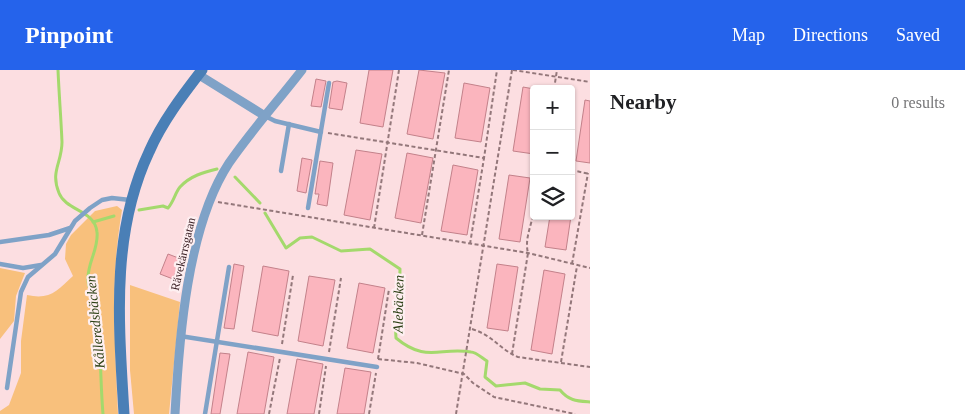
<!DOCTYPE html>
<html lang="en">
<head>
<meta charset="utf-8">
<style>
  :root { --surface:#fff; --page:#f6f6f6; --text:#202124; --muted:#757577; --line:#e0e0e0; --accent:#2563eb }
  body { margin:0; font-family:"Times New Roman",serif; background:var(--page); color:var(--text) }
  .controls { position:absolute; right:15px; top:15px; display:grid; overflow:hidden; border-radius:5px; box-shadow:0 1px 4px #0004 }
  .controls button { width:45px; height:45px; display:grid; place-items:center; padding:0; border:0; border-bottom:1px solid var(--line); background:var(--surface); color:var(--text); font:25px sans-serif }
  .list { margin:0; padding:0; list-style:none }
  h2 { display:flex; justify-content:space-between; align-items:center; height:65px; margin:0; padding:0 20px; font-size:21px }
  h2 small { font-size:16px; font-weight:400; color:var(--muted) }
  .icon { flex:none; width:28px; height:28px; fill:none; stroke:currentColor; stroke-width:2; stroke-linecap:round; stroke-linejoin:round }
  .map { position:relative; flex:none; width:590px; height:344px; overflow:hidden }
  header { display:flex; align-items:center; gap:30px; box-sizing:border-box; height:70px; padding:0 25px; background:var(--accent); color:#fff }
  header strong { font-size:24px }
  nav { display:flex; gap:28px; margin-inline-start:auto; font-size:18px }
  main { display:flex }
  aside { flex:1; background:var(--surface) }
  .map>svg:first-child { display:block }
</style>
</head>
<body>
<header>
<strong>Pinpoint</strong>
<nav><a>Map</a><a>Directions</a><a>Saved</a></nav>
</header>
<main>
<div class="map">
<svg width="590" height="344" viewBox="0 0 590 344">
  <rect width="100%" height="100%" fill="#fcdee1"/>
  <!-- green -->
  <g fill="#f8c07c">
    <path d="M117,136L122,140C110,210 115,274 118,344H0V341L9,335L21,303V271L27,225C50,230 57,221 73,206L65,189L66,174L71,165L95,141Z"/>
    <polygon points="0,198 25,203 16,226 14,251 0,269"/>
    <polygon points="130,215 180,232 169,344 134,344 130,300"/>
  </g>
  <g fill="none" stroke-linecap="round" stroke-linejoin="round">
    <!-- stream -->
    <g stroke="#a4d96c" stroke-width="3">
      <path d="M58,0C59,24 61,48 62,72C62,93 50,101 59,123C66,141 95,140 97,162C99,179 87,193 88,210C88,220 95,228 97,238C101,273 100,309 103,344"/>
      <polyline points="235,107 260,133"/>
      <path d="M139,140L163,136L168,138C174,131 175,123 180,117C190,106 204,102 217,99"/>
      <path d="M265,143L286,178L300,168L312,167L341,181L370,179L400,199C400,222 394,245 396,268C426,293 439,277 471,282C476,282 482,288 487,291L485,307L496,316L525,313L540,319L560,320C569,331 577,331 590,332"/>
      <polyline points="93,152 114,146"/>
    </g>
  </g>
  <!-- building -->
  <g fill="#fbb5be" stroke="#c3818a">
    <polygon points="369,0 393,0 383,57 360,53"/>
    <polygon points="419,0 445,3 433,69 407,64"/>
    <polygon points="316,9 326,11 321,37 311,36"/>
    <polygon points="337,11 347,13 342,40 329,38 333,12"/>
    <polygon points="464,13 490,18 481,72 455,68"/>
    <polygon points="523,17 534,19 534,84 513,81"/>
    <polygon points="585,30 590,31 590,93 576,91"/>
    <polygon points="356,80 382,84 370,150 344,145"/>
    <polygon points="407,83 433,88 421,153 395,148"/>
    <polygon points="302,88 312,90 306,123 297,121"/>
    <polygon points="320,91 333,93 327,136 317,134 319,124 315,124"/>
    <polygon points="453,95 478,100 467,165 441,161"/>
    <polygon points="509,105 530,108 520,172 499,169"/>
    <polygon points="550,146 571,146 566,180 545,177"/>
    <polygon points="168,184 181,189 173,209 160,204"/>
    <polygon points="234,194 244,196 234,259 224,258"/>
    <polygon points="497,194 518,197 508,261 487,258"/>
    <polygon points="263,196 289,201 278,266 252,261"/>
    <polygon points="544,200 565,204 552,284 531,280"/>
    <polygon points="309,206 335,210 323,276 298,271"/>
    <polygon points="359,213 385,218 373,283 347,278"/>
    <polygon points="248,282 274,287 264,344 237,344"/>
    <polygon points="220,283 230,284 220,344 211,344"/>
    <polygon points="297,289 323,294 314,344 287,344"/>
    <polygon points="345,298 371,302 364,344 337,344"/>
  </g>
  <g fill="none" stroke-linecap="round" stroke-linejoin="round">
    <!-- path -->
    <g stroke="#93777a" stroke-width="2" stroke-dasharray="4 2.5" stroke-linecap="butt">
      <polyline points="513,0 590,12"/>
      <polyline points="554,19 557,0"/>
      <polyline points="328,63 484,88 497,0"/>
      <polyline points="571,100 590,104"/>
      <polyline points="218,132 528,183 590,198"/>
      <polyline points="374,158 399,0"/>
      <polyline points="422,165 449,0"/>
      <polyline points="470,174 484,88"/>
      <polyline points="572,194 588,103"/>
      <path d="M472,259C494,266 499,279 518,287L590,297"/>
      <polyline points="282,274 293,205"/>
      <polyline points="329,282 341,208"/>
      <path d="M512,284L528,183C524,167 533,154 534,137"/>
      <polyline points="378,289 417,293 464,304 473,313 494,327 575,344"/>
      <polyline points="378,289 389,219"/>
      <polyline points="561,292 577,196"/>
      <polyline points="269,344 280,288"/>
      <polyline points="319,344 326,296"/>
      <polyline points="369,344 376,303"/>
      <polyline points="456,344 512,0"/>
    </g>
    <!-- lane -->
    <g stroke="#7fa2c7" stroke-width="4.5">
      <polyline points="265,46 275,51 321,62"/>
      <polyline points="281,101 289,54"/>
      <polyline points="308,138 329,13"/>
      <polyline points="0,172 49,165 70,158"/>
      <polyline points="0,194 23,198 41,195"/>
      <polyline points="180,266 377,297"/>
      <polyline points="7,318 21,222 28,207 55,184 75,151 90,138 102,130 112,128 130,130"/>
      <polyline points="205,344 229,197"/>
    </g>
    <!-- street -->
    <g stroke="#7fa2c7" stroke-width="9">
      <polyline points="199,5 265,46"/>
      <path d="M175,344C179,269 187,157 229,93C251,61 278,31 302,0"/>
    </g>
    <!-- secondary -->
    <path stroke="#4a7fb6" stroke-width="11" d="M124,344C119,256 110,165 149,82C162,52 182,26 202,0"/>
  </g>
  <g text-anchor="middle" stroke-width="4.5" stroke-linejoin="round" paint-order="stroke">
    <!-- street labels -->
    <g font-size="12" fill="#361c20" stroke="#feeff1">
      <text transform="translate(183 184) rotate(-77)" y="4">Rävekärrsgatan</text>
    </g>
    <!-- water labels -->
    <g font-size="14" font-style="italic" fill="#2c4015" stroke="#feeff1">
      <text transform="translate(398 234) rotate(-89)" y="5">Alebäcken</text>
      <text transform="translate(95 252) rotate(-96)" y="5">Kålleredsbäcken</text>
    </g>
  </g>
</svg>
<div class="controls">
<button>+</button>
<button>−</button>
<button><svg class="icon" aria-label="layers" viewBox="0 0 24 24"><path d="M12 4l9 5-9 5-9-5zM3 14l9 5 9-5"/></svg></button>
</div>
</div>
<aside>
<h2>Nearby<small>0 results</small></h2>
<ul class="list">
</ul>
</aside>
</main>
</body>
</html>
